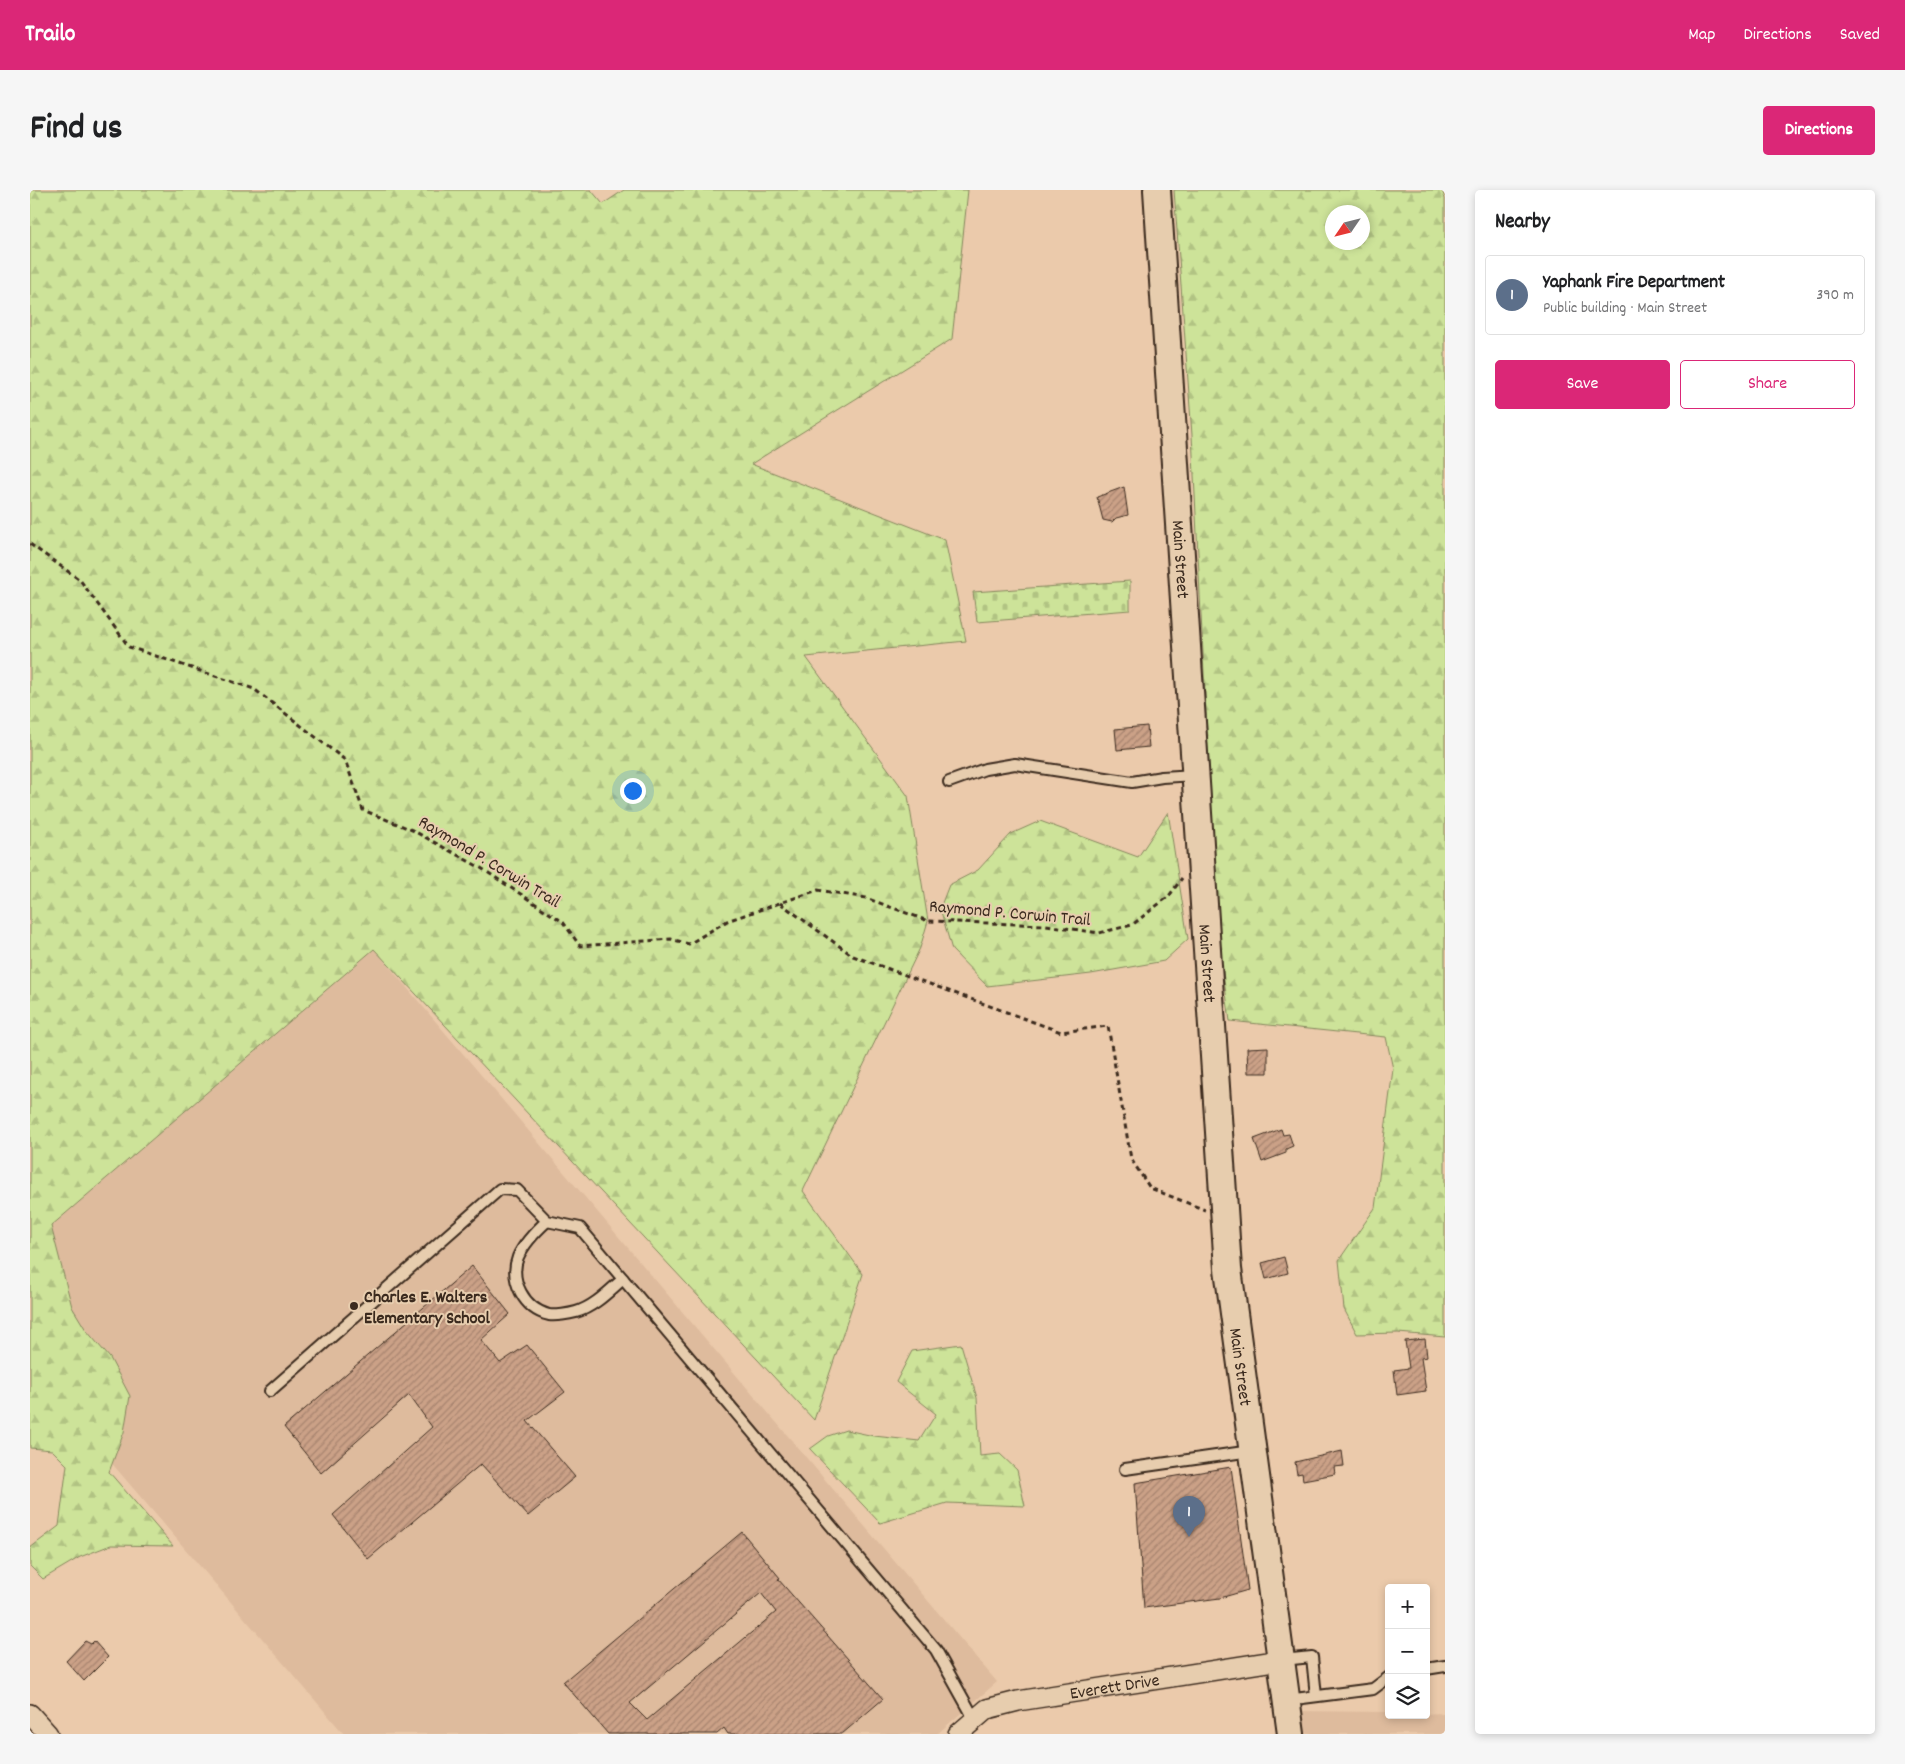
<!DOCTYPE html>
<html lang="en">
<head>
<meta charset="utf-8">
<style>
  :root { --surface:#fff; --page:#f6f6f6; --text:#202124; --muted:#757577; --line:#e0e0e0; --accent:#db2777 }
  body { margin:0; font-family:Dekko,sans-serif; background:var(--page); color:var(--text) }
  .controls { position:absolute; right:15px; bottom:15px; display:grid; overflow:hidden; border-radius:5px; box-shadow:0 2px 8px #0003 }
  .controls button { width:45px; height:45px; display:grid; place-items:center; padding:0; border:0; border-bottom:1px solid var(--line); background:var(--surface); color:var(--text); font:25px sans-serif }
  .compass { position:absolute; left:1295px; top:15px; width:45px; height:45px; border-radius:50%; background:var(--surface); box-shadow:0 2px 8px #0003; rotate:235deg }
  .you { position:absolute; left:602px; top:600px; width:18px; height:18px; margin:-12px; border:4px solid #fff; border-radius:50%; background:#1a73e8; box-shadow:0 0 0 8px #1a73e833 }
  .badge { display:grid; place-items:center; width:32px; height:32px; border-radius:50%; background:var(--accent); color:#fff; font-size:16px; font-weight:700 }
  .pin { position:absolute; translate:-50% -41px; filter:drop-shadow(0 1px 2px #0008) }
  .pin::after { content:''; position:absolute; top:26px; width:18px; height:15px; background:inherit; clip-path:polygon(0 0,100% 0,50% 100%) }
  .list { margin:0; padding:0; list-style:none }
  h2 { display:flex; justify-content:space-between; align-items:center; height:65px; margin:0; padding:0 20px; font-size:21px }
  h2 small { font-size:16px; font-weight:400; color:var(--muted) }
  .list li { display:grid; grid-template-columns:32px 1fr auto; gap:15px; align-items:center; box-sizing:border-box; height:80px; margin:0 10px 10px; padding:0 10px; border:1px solid var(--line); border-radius:5px }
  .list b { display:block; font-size:19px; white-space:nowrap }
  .list p { margin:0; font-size:16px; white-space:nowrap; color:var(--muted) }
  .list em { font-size:16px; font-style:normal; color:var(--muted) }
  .actions { display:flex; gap:10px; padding:15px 20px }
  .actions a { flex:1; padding:11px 0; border:1px solid var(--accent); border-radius:5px; text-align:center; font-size:18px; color:var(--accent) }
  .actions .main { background:var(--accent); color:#fff }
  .icon { flex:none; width:28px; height:28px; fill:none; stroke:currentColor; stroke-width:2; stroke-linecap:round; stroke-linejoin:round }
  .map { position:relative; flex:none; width:1415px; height:1544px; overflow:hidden; border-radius:5px }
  header { display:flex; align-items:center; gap:30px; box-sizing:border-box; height:70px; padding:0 25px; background:var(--accent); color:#fff }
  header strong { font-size:24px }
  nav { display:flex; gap:28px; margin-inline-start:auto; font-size:18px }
  .intro { display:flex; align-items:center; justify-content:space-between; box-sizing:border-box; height:120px; padding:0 30px }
  h1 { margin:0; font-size:35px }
  .button { padding:12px 22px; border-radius:5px; background:var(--accent); color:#fff; font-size:18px; font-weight:700 }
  main { display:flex; gap:30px; padding:0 30px }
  aside { flex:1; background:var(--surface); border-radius:5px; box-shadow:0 2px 8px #0003 }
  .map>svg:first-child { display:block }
</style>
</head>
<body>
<header>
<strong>Trailo</strong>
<nav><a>Map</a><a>Directions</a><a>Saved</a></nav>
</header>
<div class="intro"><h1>Find us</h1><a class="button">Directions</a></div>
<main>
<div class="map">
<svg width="1415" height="1544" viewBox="0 0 1415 1544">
  <defs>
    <pattern id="forest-firs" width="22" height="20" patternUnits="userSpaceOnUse" patternTransform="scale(1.25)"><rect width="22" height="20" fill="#cde399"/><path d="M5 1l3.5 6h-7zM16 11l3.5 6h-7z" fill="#b1c383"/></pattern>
    <pattern id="cemetery-stones" width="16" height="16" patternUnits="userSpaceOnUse" patternTransform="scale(1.25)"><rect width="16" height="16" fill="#cde399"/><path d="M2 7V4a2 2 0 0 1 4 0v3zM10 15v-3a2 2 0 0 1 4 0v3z" fill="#b1c383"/></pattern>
    <pattern id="building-hatch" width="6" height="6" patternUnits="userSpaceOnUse" patternTransform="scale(1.25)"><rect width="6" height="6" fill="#cba187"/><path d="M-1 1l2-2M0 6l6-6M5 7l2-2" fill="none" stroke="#a6836e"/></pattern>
  </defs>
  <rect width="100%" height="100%" fill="#ebcaab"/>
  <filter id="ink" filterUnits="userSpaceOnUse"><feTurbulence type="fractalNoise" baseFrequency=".02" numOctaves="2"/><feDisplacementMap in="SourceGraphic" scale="10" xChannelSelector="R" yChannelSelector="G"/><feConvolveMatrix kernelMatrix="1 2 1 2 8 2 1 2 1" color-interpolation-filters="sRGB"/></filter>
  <g filter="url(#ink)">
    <!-- built -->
    <g fill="#debb9d">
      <polygon points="344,759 967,1492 907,1544 314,1544 0,1178 0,1054"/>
      <polygon points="1258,1521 1359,1522 1359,1525 1415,1523 1415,1544 1264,1544"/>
    </g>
    <!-- forest -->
    <g fill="url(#forest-firs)" stroke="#84865c" fill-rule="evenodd">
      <polygon points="0,0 561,0 573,14 594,0 938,0 922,149 721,274 915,350 936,451 776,467 878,606 898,731 890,758 773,1001 833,1084 784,1230 344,759 21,1036 42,1117 56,1140 80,1168 100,1206 94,1242 79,1282 143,1356 81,1355 50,1367 13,1389 0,1376 0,1358 29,1336 37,1275 22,1260 0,1258"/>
      <path d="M1144,0H1412L1415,9V1147L1368,1143L1327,1144L1314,1119L1309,1070L1345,1018L1363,879L1356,847L1200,831L1187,741L1162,245ZM1302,22H1332V52H1302Z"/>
      <polygon points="1138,622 1158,749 1134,771 1061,784 957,796 922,760 910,718 919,695 948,680 981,644 1010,631 1108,667"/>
      <polygon points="931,1154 947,1208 950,1266 970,1264 987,1280 995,1316 917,1313 850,1333 780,1259 798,1246 816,1240 844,1246 889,1251 906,1224 866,1192 882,1161"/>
    </g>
    <!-- cemetery -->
    <polygon fill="url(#cemetery-stones)" stroke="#84865c" points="1100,391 1100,420 947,432 943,402"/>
    <!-- building -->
    <g fill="url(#building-hatch)" stroke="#3b2a1e" fill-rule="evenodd">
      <polygon points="1094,297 1098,325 1086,328 1082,332 1073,330 1067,307"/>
      <polygon points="1117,536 1119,557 1087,560 1085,539"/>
      <polygon points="1238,857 1238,883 1218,883 1217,858"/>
      <polygon points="1251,939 1253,945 1259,944 1263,956 1256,959 1256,963 1232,972 1224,949"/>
      <polygon points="1254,1067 1258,1083 1236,1089 1232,1073"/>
      <polygon points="442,1076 480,1124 451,1150 470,1173 497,1155 535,1202 497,1231 545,1287 498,1326 451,1274 338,1369 303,1325 402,1237 379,1205 291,1283 254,1237"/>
      <polygon points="1395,1149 1397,1167 1391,1168 1396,1201 1367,1205 1364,1180 1379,1178 1375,1151"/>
      <polygon points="1312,1261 1314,1276 1304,1277 1305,1284 1273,1290 1272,1283 1267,1284 1265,1272"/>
      <polygon points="1201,1277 1218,1400 1190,1408 1114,1418 1105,1293"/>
      <path d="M712,1342L750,1388L748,1389L853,1509L812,1544H698L694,1538L687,1544H578L533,1492ZM731,1403L746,1422L617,1530L600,1513Z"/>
      <polygon points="55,1451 61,1454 64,1451 78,1467 54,1491 36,1471"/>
    </g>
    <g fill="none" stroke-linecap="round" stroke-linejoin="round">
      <!-- service casing -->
      <g stroke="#3b2a1e" stroke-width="14">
        <g id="service">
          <polyline points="919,592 955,579 985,574 1102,592 1132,587 1165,585"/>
          <path d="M517,1031C506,1041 494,1053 488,1067C479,1090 494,1119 519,1125C526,1126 539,1124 546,1122C564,1117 579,1101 593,1089"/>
          <polyline points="240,1201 470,999 487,1000 517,1031 550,1038 906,1460 945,1530"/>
          <polyline points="1095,1279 1221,1261"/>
          <polyline points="1252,1470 1282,1467 1286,1506"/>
          <polyline points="1396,1479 1415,1476"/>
          <polyline points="1257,1510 1343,1499 1359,1487"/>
        </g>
      </g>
      <!-- minor casing -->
      <g stroke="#3b2a1e" stroke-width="22">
        <g id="minor">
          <polyline points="0,1524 18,1544"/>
          <path id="s1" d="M928,1544L957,1519L988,1511L1250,1470"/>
        </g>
      </g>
      <!-- secondary casing -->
      <g stroke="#3b2a1e" stroke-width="30">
        <g id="secondary">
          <path id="s2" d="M1127,0L1198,1079L1261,1544"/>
        </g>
      </g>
      <!-- path -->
      <g stroke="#3b2a1e" stroke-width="3" stroke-dasharray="5 4" stroke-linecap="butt">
        <polyline points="0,354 50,390 99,457 224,499 315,570 333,620 382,640 451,678 533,732 550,756 641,749 659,754 697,731 788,700 836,708 898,731 1016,735 1069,743 1102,735 1139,706 1152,688"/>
        <polyline points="750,713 823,766 1031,842 1078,836 1101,969 1120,998 1175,1020"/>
      </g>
      <!-- service -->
      <use href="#service" stroke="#e7cdae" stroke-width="10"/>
      <!-- minor -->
      <use href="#minor" stroke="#e7cdae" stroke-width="19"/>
      <!-- secondary -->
      <use href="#secondary" stroke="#e7cdae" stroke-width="26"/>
    </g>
  </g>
  <!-- markers -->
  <circle fill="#3b2a1e" stroke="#e7cdae" stroke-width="2" cx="324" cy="1116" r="5"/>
  <g text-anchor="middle" stroke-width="4" stroke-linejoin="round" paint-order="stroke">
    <!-- street labels -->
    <g font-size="18" fill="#3b2a1e" stroke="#e7cdae">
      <text dy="6" stroke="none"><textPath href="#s2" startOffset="370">Main Street</textPath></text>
      <text transform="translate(460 671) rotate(31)" y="6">Raymond P. Corwin Trail</text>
      <text transform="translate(980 722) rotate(5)" y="6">Raymond P. Corwin Trail</text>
      <text dy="6" stroke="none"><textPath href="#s2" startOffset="775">Main Street</textPath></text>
      <text dy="6" stroke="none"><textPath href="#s2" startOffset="1180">Main Street</textPath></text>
      <text dy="6" stroke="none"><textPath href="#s1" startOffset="168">Everett Drive</textPath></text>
    </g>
    <!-- poi labels -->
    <g font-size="18" font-weight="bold" fill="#3b2a1e" stroke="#e7cdae" text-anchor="start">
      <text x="334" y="1112">Charles E. Walters<tspan x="334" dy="21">Elementary School</tspan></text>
    </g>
  </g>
</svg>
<div class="controls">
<button>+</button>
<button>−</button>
<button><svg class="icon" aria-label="layers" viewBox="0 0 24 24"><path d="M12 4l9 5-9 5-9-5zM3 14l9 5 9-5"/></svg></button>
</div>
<svg class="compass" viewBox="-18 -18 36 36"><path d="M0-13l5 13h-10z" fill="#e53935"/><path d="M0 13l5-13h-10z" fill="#757577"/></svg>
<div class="you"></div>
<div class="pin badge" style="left:1159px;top:1347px;background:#5c6f8a">1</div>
</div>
<aside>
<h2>Nearby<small></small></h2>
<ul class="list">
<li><span class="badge" style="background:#5c6f8a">1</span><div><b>Yaphank Fire Department</b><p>Public building · Main Street</p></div><em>390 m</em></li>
</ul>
<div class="actions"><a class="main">Save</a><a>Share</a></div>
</aside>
</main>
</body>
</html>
